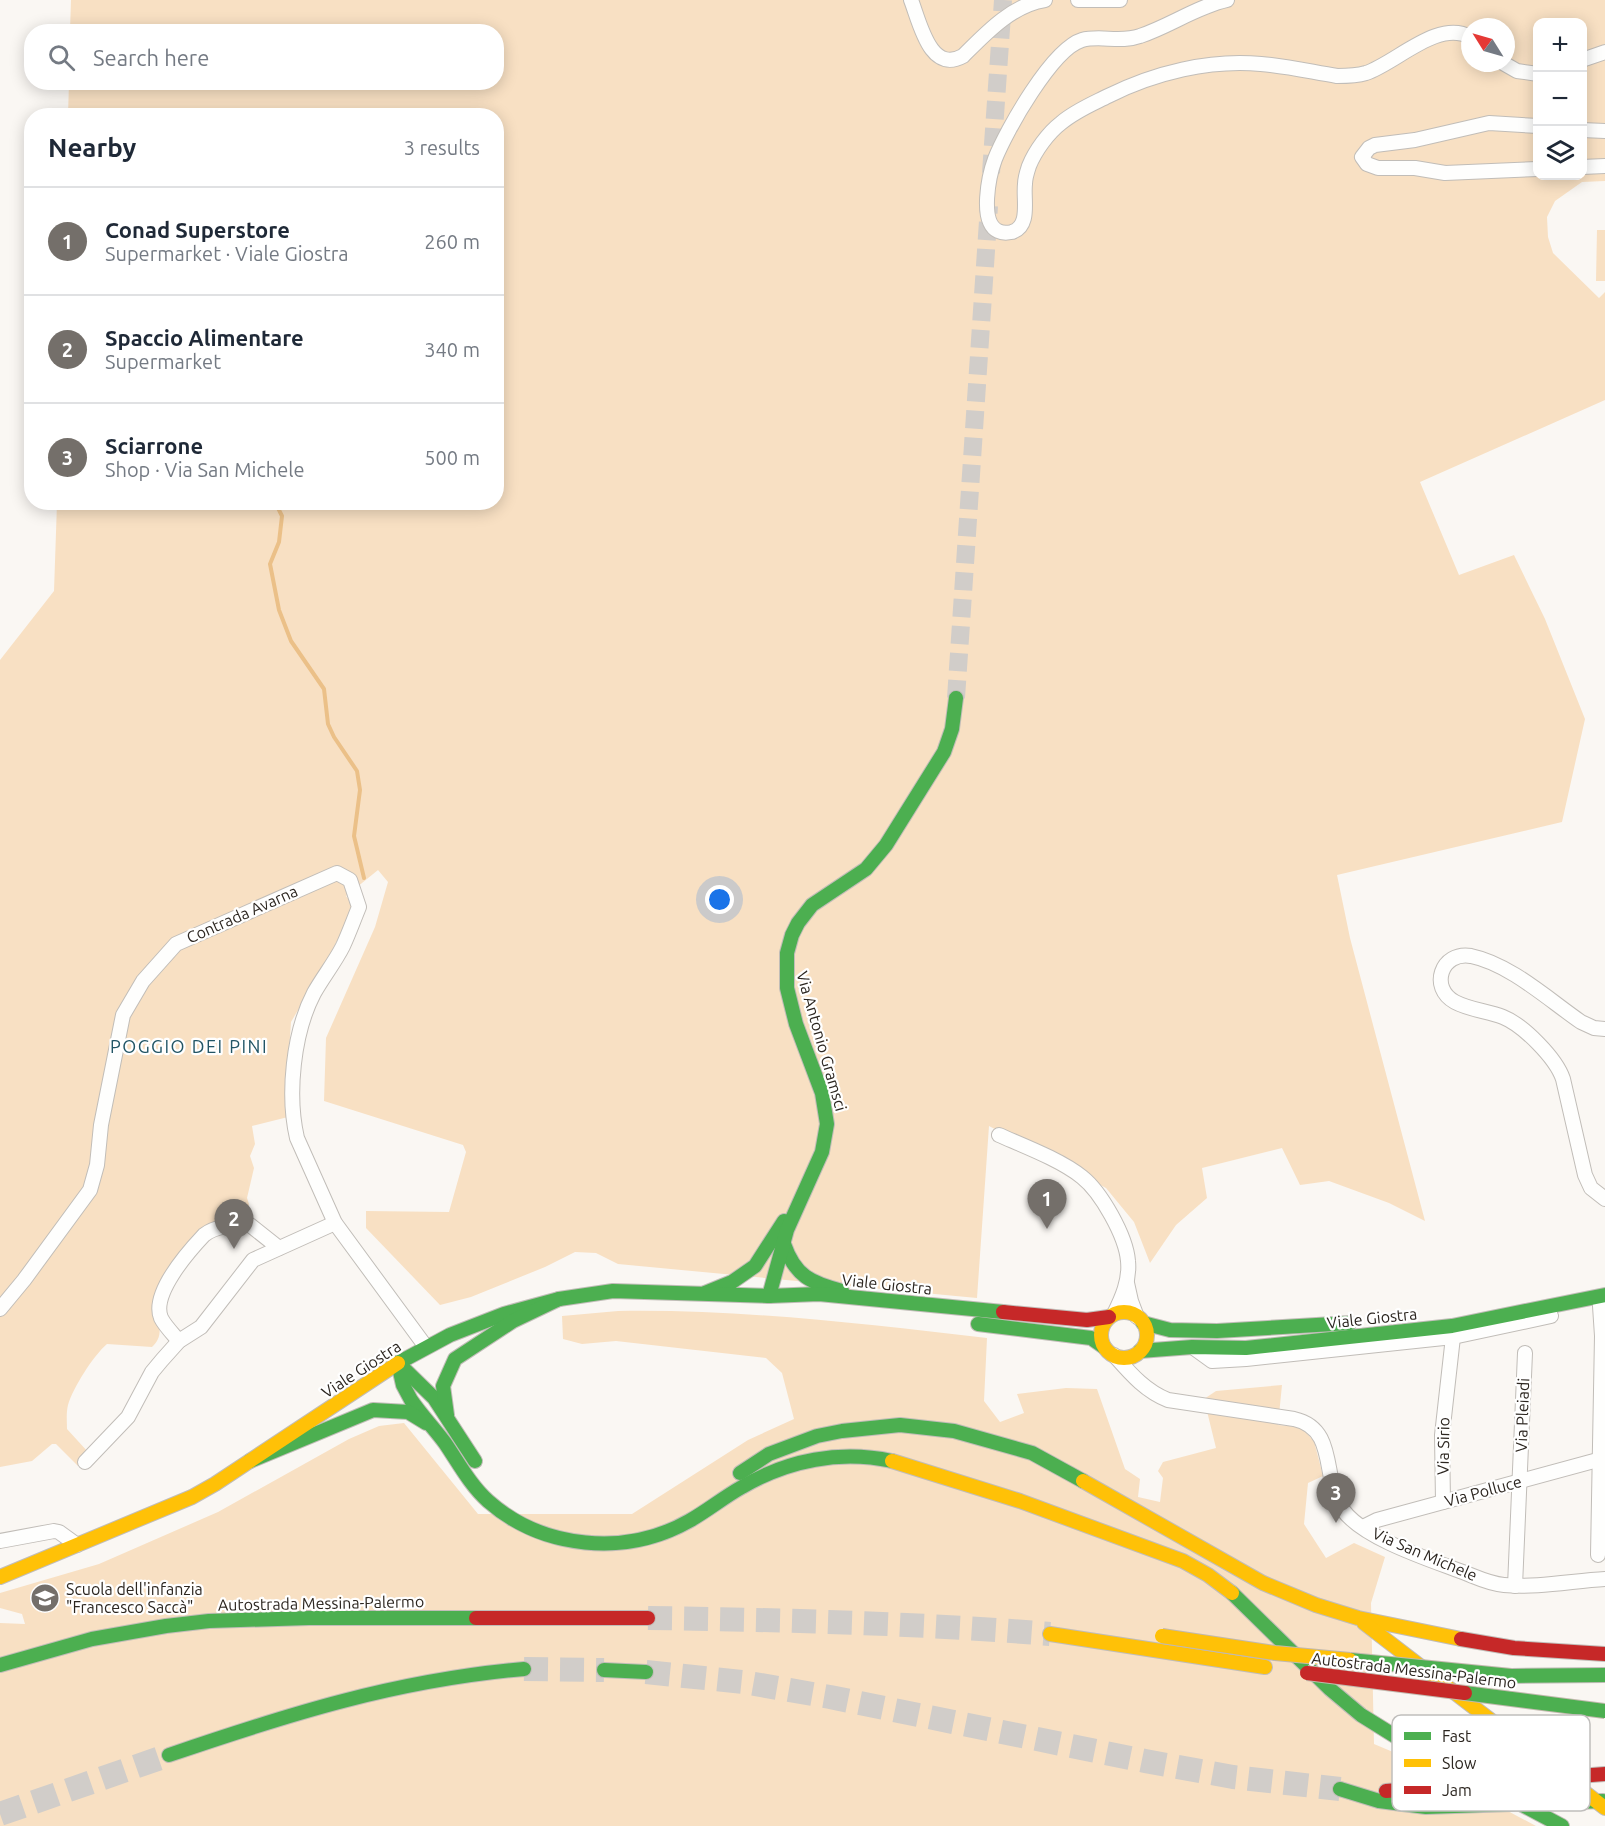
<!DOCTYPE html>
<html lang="en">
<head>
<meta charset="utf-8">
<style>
  :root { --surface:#fff; --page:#f6f6f7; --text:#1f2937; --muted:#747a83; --line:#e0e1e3; --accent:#746f6a }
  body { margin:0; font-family:Ubuntu,sans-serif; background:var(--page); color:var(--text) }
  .controls { position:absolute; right:18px; top:18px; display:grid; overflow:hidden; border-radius:12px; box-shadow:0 3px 15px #0003 }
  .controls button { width:54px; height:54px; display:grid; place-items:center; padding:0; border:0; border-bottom:2px solid var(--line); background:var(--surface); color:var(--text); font:30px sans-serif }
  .compass { position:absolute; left:1461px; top:18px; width:54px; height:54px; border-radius:50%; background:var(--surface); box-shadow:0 3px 15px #0003; rotate:307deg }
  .you { position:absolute; left:720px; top:900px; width:21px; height:21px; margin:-15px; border:4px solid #fff; border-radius:50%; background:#1a73e8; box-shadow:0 0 0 9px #1a73e833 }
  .badge { display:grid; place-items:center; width:39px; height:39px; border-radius:50%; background:var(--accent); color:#fff; font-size:20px; font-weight:700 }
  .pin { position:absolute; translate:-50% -50px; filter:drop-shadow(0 2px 3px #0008) }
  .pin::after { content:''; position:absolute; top:32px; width:21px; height:18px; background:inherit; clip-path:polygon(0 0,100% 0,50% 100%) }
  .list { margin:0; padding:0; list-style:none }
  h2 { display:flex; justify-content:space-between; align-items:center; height:78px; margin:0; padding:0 24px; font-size:26px }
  h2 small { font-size:20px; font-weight:400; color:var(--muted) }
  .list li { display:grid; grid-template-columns:39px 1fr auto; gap:18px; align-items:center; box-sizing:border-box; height:108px; padding:0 24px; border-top:2px solid var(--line) }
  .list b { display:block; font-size:22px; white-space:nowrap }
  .list p { margin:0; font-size:20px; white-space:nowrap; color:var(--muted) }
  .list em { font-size:20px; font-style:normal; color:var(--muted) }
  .icon { flex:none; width:33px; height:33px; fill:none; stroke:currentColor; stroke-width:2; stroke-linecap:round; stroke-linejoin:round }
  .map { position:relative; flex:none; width:1605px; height:1826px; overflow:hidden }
  .search { position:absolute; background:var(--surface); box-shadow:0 3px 15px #0003; left:24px; top:24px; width:480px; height:66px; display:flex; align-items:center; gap:15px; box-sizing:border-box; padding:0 21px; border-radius:24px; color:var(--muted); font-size:22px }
  .panel { position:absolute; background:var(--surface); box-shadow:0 3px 15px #0003; left:24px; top:108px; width:480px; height:402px; border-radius:24px }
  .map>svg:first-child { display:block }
</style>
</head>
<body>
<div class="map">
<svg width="1605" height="1826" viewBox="0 0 1605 1826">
  <rect width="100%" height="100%" fill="#faf7f3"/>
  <!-- green -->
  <g fill="#f8e0c3" fill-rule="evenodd">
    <path d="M71,0H1605V181L1582,182L1555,201L1547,217L1548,237L1553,253L1599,298L1605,292V400L1420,482L1459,575L1514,555L1545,619L1585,719L1562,822L1337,875L1350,938L1425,1221L1389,1203L1329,1181L1300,1185L1282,1148L1202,1168L1207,1198L1176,1225L1150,1263L1134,1222L1106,1188L989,1126L977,1298L618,1264L596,1253L575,1252L545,1267L471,1297L440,1305L366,1228V1211L449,1212L466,1152L463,1145L324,1101L326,1038L375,927L388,882L378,870L346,896L351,902L352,909L345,925L324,966L291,1022L288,1067V1117L252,1126L255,1144L250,1156L254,1168L247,1198L249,1204L247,1220L207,1229L156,1311C159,1325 164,1336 152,1347L107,1344C93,1356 73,1388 68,1405C66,1413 67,1422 67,1429L88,1452L78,1466L56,1444H52L32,1461L0,1467V660L54,591L57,503L496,502V116L68,115L69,83L496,82V32L70,31ZM1538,22H1582V176H1538ZM1470,27H1506V63H1470Z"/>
    <polygon points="1597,230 1605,230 1605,281 1596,281"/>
    <path d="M618,1311C742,1309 864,1324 987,1338L984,1401L1000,1422L1024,1413L1017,1394L1066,1388L1097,1389L1125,1469L1140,1479L1138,1497L1160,1502L1163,1478L1158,1471L1163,1462L1216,1448L1204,1399L1216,1391L1282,1385L1278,1425L1301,1427L1314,1441L1323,1476L1308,1483L1304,1524L1326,1558L1354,1543L1385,1557L1371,1603L1374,1744L1412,1760L1536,1826H0V1623L25,1624L22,1614L0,1608V1593L99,1564L218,1512L349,1439L379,1426L404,1423L478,1514H632L748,1440L794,1419L782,1373L766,1358L616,1341L582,1344L563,1339L562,1316Z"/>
  </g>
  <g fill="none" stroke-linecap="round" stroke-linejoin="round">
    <!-- stream -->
    <polyline stroke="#ebc088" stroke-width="4" points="275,502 282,516 279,542 270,564 279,610 291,641 324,689 328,724 334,737 357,771 360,790 354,836 364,878"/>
    <!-- secondary-tunnel -->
    <g stroke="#d1cdc9" stroke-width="18" stroke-dasharray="18 9" stroke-linecap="butt">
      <polyline points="991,173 1003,0"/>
      <polyline points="956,698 989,206"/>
    </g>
    <!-- highway-tunnel -->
    <g stroke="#d1cdc9" stroke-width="24" stroke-dasharray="24 12" stroke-linecap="butt">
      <path d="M648,1618C783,1620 916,1623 1050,1634"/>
      <polyline points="524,1669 604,1670"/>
      <polyline points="646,1672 743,1682 830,1697 1145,1761 1233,1777 1340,1789"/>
      <polyline points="0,1814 169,1755"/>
    </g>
    <!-- street casing -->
    <g stroke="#c1bdb8" stroke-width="16">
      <g id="street">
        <path d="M911,0C920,23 930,74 963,56C986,33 1012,5 1045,0"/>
        <polyline points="1078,0 1120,0"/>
        <path d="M1227,0C1196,7 1170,26 1140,36C1121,43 1100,35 1082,40C1052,49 1006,131 995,159C989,175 979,222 998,231C1002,233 1007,233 1012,232C1031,226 1023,199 1025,184C1025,178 1027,172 1029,166C1035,151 1048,133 1061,123C1075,111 1092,104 1108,96C1154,73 1210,59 1261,64C1287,66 1312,72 1337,76C1347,76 1356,76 1366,73C1396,63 1438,19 1470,37"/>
        <polyline points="1582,60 1605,52"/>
        <polyline points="1503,63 1517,71 1538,74"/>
        <polyline points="1538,126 1489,123 1415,140 1375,145 1369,148 1362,157 1367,164 1378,168 1415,168 1445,173 1538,169"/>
        <polyline points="1582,130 1605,131"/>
        <polyline points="1582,167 1605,166"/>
        <path d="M1605,1029L1594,1028L1581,1022C1549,1000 1510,964 1471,956C1441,951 1429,988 1455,1002C1470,1010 1488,1011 1503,1017C1523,1025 1556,1058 1563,1079L1585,1175L1591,1188L1605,1199"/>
        <path d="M999,1135C1024,1146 1061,1160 1082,1177C1101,1192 1126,1236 1128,1261C1130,1280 1122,1298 1114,1314"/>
        <polyline points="1127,1283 1131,1301 1137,1317"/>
        <path d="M0,1309L24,1280L90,1190L97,1165L101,1125L123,1015L143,981L176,944L337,873L350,880L359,907C354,919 349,933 343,946C335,962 323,977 314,993C293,1033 287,1095 297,1138L335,1223L426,1347"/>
        <path d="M179,1341C173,1334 165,1326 161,1318C151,1294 188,1252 204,1235C215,1226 236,1224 250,1225L279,1248"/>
        <polyline points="1194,1348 1212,1361 1246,1359 1453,1337 1551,1316"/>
        <path d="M1114,1355C1130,1373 1145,1391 1168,1400L1294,1419C1339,1429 1321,1481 1343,1510C1363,1538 1428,1559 1460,1571C1474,1576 1489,1584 1504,1585C1537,1588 1572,1581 1605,1579"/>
        <polyline points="85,1462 128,1417 152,1372 162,1360 179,1341 201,1327 253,1260 335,1223"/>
        <polyline points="1443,1502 1442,1435 1453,1337"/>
        <polyline points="1363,1527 1377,1520 1605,1458"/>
        <polyline points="0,1541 54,1531 59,1532 77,1545"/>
        <polyline points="1598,1555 1602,1336 1600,1306"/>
        <polyline points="1515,1586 1525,1353"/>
      </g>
    </g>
    <!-- fast casing -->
    <g stroke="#c1bdb8" stroke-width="16">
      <g id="fast">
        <path d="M784,1244C795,1276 811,1283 842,1291"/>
        <polyline points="705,1293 732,1282 755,1266 784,1221"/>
        <polyline points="769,1296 787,1230 822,1152 827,1124 822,1093 796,1024 787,988 787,953 792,935 798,923 812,905 866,869 886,845 944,752 952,729 956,698"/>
        <polyline points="1143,1323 1170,1330 1217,1331 1350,1323"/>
        <polyline points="978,1324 1091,1338 1104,1347"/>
        <polyline points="1140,1351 1192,1347 1246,1348 1452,1326 1605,1295"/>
        <polyline points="398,1363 450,1335 504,1314 559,1299 613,1291 769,1296 819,1294 1003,1312"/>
        <path d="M398,1363L403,1385L411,1400C421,1415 434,1428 445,1443C458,1462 470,1485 488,1501C542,1549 626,1557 689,1521C707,1511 724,1497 742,1487C788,1460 840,1450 892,1461"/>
        <polyline points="399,1364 434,1398 475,1461"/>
        <polyline points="447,1415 443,1386 455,1359 513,1321 559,1299"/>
        <polyline points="250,1461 373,1410 408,1412 426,1423"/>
        <polyline points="740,1473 769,1454 817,1436 842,1431 900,1425 954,1431 1032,1453 1083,1481"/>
        <polyline points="1232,1593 1330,1689 1361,1715 1406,1743 1562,1826"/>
        <polyline points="0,1665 92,1639 166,1626 209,1621 309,1618 476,1618"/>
        <polyline points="604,1670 646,1672"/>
        <polyline points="1511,1676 1605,1675"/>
        <path d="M169,1755C289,1714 397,1680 524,1669"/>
        <polyline points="1340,1789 1379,1801 1426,1807 1603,1801"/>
      </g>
    </g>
    <!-- slow casing -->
    <g stroke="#c1bdb8" stroke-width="16">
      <g id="slow">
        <circle cx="1124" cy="1335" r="23"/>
        <polyline points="892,1461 1020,1501 1183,1561 1208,1575 1232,1593"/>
        <polyline points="1083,1481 1263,1583 1316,1605 1358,1618 1461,1639"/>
        <polyline points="0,1577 192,1497 215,1484 398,1363"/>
        <polyline points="1364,1623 1605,1808"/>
        <polyline points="1050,1634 1265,1667"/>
      </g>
    </g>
    <!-- jam casing -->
    <g stroke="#c1bdb8" stroke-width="16">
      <g id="jam">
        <polyline points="1003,1312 1087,1320 1109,1317"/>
        <polyline points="476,1618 648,1618"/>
        <polyline points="1461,1639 1514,1648 1605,1654"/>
        <polyline points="1386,1791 1605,1774"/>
      </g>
    </g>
    <!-- street -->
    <use href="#street" stroke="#fefefd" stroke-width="14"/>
    <!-- fast -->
    <use href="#fast" stroke="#4caf50" stroke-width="14"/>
    <!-- slow -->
    <use href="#slow" stroke="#ffc107" stroke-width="14"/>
    <!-- jam -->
    <use href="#jam" stroke="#c62828" stroke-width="14"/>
    <!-- fast-bridge casing -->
    <g stroke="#c2b9ae" stroke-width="16" stroke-linecap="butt">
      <g id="fast-bridge">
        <polyline points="1350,1660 1511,1676"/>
        <polyline points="1465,1693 1605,1711"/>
      </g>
    </g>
    <!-- slow-bridge casing -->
    <g stroke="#c2b9ae" stroke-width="16" stroke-linecap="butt">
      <polyline id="slow-bridge" points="1162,1636 1275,1653 1350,1660"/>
    </g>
    <!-- jam-bridge casing -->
    <g stroke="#c2b9ae" stroke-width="16" stroke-linecap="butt">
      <polyline id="jam-bridge" points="1307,1673 1465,1693"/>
    </g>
    <!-- fast-bridge -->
    <use href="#fast-bridge" stroke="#4caf50" stroke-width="14"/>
    <!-- slow-bridge -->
    <use href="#slow-bridge" stroke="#ffc107" stroke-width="14"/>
    <!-- jam-bridge -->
    <use href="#jam-bridge" stroke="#c62828" stroke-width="14"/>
  </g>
  <!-- icons -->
  <defs>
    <g id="school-disc" transform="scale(1.5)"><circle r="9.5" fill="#746f6a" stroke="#fff"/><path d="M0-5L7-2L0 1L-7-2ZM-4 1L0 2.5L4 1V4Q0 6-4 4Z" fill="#fff"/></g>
  </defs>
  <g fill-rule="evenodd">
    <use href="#school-disc" x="45" y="1598"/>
  </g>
  <g text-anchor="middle" stroke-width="4.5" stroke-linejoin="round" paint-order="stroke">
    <!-- street labels -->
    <g font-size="16" fill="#2c2620" stroke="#fff">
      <text transform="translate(242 914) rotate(-24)" y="6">Contrada Avarna</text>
      <text transform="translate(822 1041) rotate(74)" y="6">Via Antonio Gramsci</text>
      <text transform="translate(887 1284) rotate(6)" y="6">Viale Giostra</text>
      <text transform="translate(1372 1318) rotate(-6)" y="6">Viale Giostra</text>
      <text transform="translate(361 1369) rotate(-33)" y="6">Viale Giostra</text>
      <text transform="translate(1522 1415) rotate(-88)" y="6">Via Pleiadi</text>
      <text transform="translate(1443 1446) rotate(-89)" y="6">Via Sirio</text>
      <text transform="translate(1483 1491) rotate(-15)" y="6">Via Polluce</text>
      <text transform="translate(1425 1554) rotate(23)" y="6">Via San Michele</text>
      <text transform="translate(321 1603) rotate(-1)" y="6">Autostrada Messina-Palermo</text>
      <text transform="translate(1414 1670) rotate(7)" y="6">Autostrada Messina-Palermo</text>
    </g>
    <!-- poi labels -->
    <g font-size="16" fill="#2c2620" stroke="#fff" text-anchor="start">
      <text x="66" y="1595">Scuola dell'infanzia<tspan x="66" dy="18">"Francesco Saccà"</tspan></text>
    </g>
    <!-- neighbourhood labels -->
    <g font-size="18" letter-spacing="1.5" fill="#225565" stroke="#fff">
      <text x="189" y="1053">POGGIO DEI PINI</text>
    </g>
  </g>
  <!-- legend -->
  <rect x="1392" y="1715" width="198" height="96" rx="9" fill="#fff" stroke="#c0bebc" stroke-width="1.5"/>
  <rect x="1404" y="1732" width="27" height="8" fill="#4caf50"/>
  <rect x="1404" y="1759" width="27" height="8" fill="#ffc107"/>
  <rect x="1404" y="1786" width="27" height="8" fill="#c62828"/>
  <g font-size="16" fill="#2c2620">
    <text x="1442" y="1742">Fast</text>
    <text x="1442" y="1769">Slow</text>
    <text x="1442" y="1796">Jam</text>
  </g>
</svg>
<div class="controls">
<button>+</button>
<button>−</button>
<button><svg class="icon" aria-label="layers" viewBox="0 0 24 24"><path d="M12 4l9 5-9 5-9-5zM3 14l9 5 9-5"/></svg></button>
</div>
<svg class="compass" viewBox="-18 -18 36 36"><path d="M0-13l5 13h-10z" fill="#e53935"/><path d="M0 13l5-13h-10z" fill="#747a83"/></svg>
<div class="you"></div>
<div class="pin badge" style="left:1047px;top:1229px">1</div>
<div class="pin badge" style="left:234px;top:1249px">2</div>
<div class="pin badge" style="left:1336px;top:1523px">3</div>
<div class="search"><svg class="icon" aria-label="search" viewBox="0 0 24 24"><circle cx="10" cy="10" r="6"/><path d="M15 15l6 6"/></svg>Search here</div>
<section class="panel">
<h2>Nearby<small>3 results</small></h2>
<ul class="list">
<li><span class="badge">1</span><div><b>Conad Superstore</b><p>Supermarket · Viale Giostra</p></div><em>260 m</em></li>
<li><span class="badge">2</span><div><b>Spaccio Alimentare</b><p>Supermarket</p></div><em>340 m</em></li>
<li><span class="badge">3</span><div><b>Sciarrone</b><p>Shop · Via San Michele</p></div><em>500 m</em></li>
</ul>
</section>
</div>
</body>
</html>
